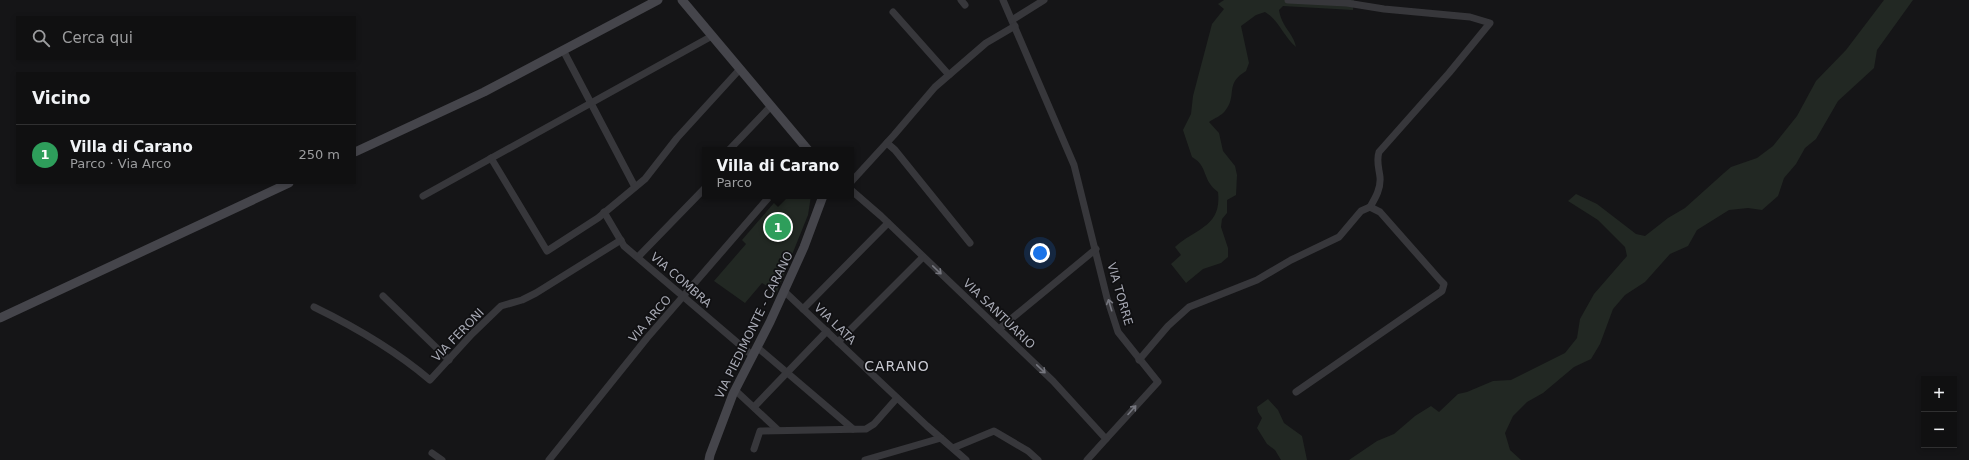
<!DOCTYPE html>
<html lang="it">
<head>
<meta charset="utf-8">
<style>
  :root { --surface:#101011; --page:#1e1e1f; --text:#f1f3f6; --muted:#9c9d9f; --line:#303031; --accent:#0b8043 }
  body { margin:0; font-family:"DejaVu Sans",sans-serif; background:var(--page); color:var(--text) }
  .controls { position:absolute; right:12px; bottom:12px; display:grid; overflow:hidden; border-radius:0px; box-shadow:0 2px 6px #0003 }
  .controls button { width:36px; height:36px; display:grid; place-items:center; padding:0; border:0; border-bottom:1px solid var(--line); background:var(--surface); color:var(--text); font:20px sans-serif }
  .you { position:absolute; left:1040px; top:253px; width:14px; height:14px; margin:-10px; border:3px solid #fff; border-radius:50%; background:#1a73e8; box-shadow:0 0 0 6px #1a73e833 }
  .badge { display:grid; place-items:center; width:26px; height:26px; border-radius:50%; background:var(--accent); color:#fff; font-size:13px; font-weight:700 }
  .pin { position:absolute; translate:-50% -50%; border:2px solid #fff; box-shadow:0 1px 4px #0006 }
  .popup { position:absolute; left:702px; top:147px; width:152px; height:52px; box-sizing:border-box; display:grid; place-content:center; border-radius:0px; background:var(--surface); filter:drop-shadow(0 1px 3px #0005); font-size:13px; white-space:nowrap; color:var(--muted) }
  .popup b { font-size:15px; color:var(--text) }
  .popup::after { content:''; position:absolute; left:50%; top:100%; margin-left:-8px; border:8px solid transparent; border-top-color:var(--surface) }
  .list { margin:0; padding:0; list-style:none }
  h2 { display:flex; justify-content:space-between; align-items:center; height:52px; margin:0; padding:0 16px; font-size:17px }
  h2 small { font-size:13px; font-weight:400; color:var(--muted) }
  .list li { display:grid; grid-template-columns:26px 1fr auto; gap:12px; align-items:center; box-sizing:border-box; height:60px; padding:0 16px; border-top:1px solid var(--line) }
  .list b { display:block; font-size:15px; white-space:nowrap }
  .list p { margin:0; font-size:13px; white-space:nowrap; color:var(--muted) }
  .list em { font-size:13px; font-style:normal; color:var(--muted) }
  .icon { flex:none; width:22px; height:22px; fill:none; stroke:currentColor; stroke-width:2; stroke-linecap:round; stroke-linejoin:round }
  .map { position:relative; flex:none; width:1969px; height:460px; overflow:hidden }
  .search { position:absolute; background:var(--surface); box-shadow:0 2px 6px #0003; left:16px; top:16px; width:340px; height:44px; display:flex; align-items:center; gap:10px; box-sizing:border-box; padding:0 14px; border-radius:0px; color:var(--muted); font-size:15px }
  .panel { position:absolute; background:var(--surface); box-shadow:0 2px 6px #0003; left:16px; top:72px; width:340px; height:112px; border-radius:0px }
  .map>svg:first-child { display:block }
</style>
</head>
<body>
<div class="map">
<svg width="1969" height="460" viewBox="0 0 1969 460">
  <rect width="100%" height="100%" fill="#151517"/>
  <!-- green -->
  <g fill="#222823">
    <path d="M1224,0H1354L1353,10L1283,6L1279,10C1282,28 1293,32 1296,47C1283,36 1279,20 1265,12L1256,15L1241,26L1249,63L1246,71C1224,84 1238,95 1225,111C1221,116 1215,118 1209,122L1219,133L1223,151L1235,166L1237,175L1236,195L1227,200V213L1222,219L1221,227L1228,248V257L1221,263L1203,269L1186,283L1171,264L1181,255L1175,247C1196,228 1222,227 1218,192C1201,179 1209,167 1192,157L1183,130L1191,114L1193,96L1212,24L1224,9L1218,4Z"/>
    <polygon points="1884,0 1913,0 1877,50 1874,68 1838,101 1816,139 1805,148 1796,164 1784,178 1778,196 1762,210 1748,208 1729,210 1697,230 1688,246 1670,254 1645,282 1625,295 1613,309 1600,344 1591,359 1574,367 1543,393 1527,402 1513,416 1505,433 1510,450 1521,460 1349,460 1377,441 1394,434 1415,416 1431,406 1439,412 1458,394 1467,392 1493,381 1511,380 1565,353 1577,338 1580,319 1594,294 1627,256 1625,247 1598,220 1568,201 1576,194 1597,204 1636,234 1645,236 1668,218 1685,208 1724,173 1731,167 1757,158 1773,146 1797,116 1816,81 1846,50"/>
    <polygon points="780,196 811,196 808,215 777,292 762,283 745,303 714,281 746,244 742,240"/>
    <polygon points="1268,399 1278,410 1284,423 1302,436 1307,460 1281,460 1275,450 1267,444 1257,428 1262,418 1258,412 1257,407"/>
  </g>
  <g fill="none" stroke-linecap="round" stroke-linejoin="round">
    <!-- street -->
    <g stroke="#37373b" stroke-width="7">
      <polyline points="961,0 965,5"/>
      <polyline points="1003,0 1074,165 1107,298 1118,332 1158,382 1106,439"/>
      <path d="M1288,0L1347,3L1384,9L1470,17L1490,23L1449,73L1379,152C1376,161 1379,168 1380,177C1381,188 1376,197 1370,207L1380,212L1440,280L1444,284L1442,291L1296,392"/>
      <polyline points="893,12 949,75"/>
      <polyline points="1012,20 1044,0"/>
      <polyline points="563,50 635,187"/>
      <polyline points="887,143 895,150 970,243"/>
      <polyline points="729,150 771,106"/>
      <polyline points="491,158 547,251 598,218 645,179 677,138 740,69"/>
      <polyline points="851,182 894,135 935,87 986,43 1015,26"/>
      <polyline points="851,190 881,216 1053,381 1106,439 1087,460"/>
      <polyline points="423,196 712,36"/>
      <polyline points="604,212 624,246 753,356"/>
      <polyline points="638,257 705,188"/>
      <polyline points="784,291 927,426 966,460"/>
      <polyline points="383,296 449,360"/>
      <path d="M314,307C355,327 395,350 430,380L472,334L501,306L522,300L536,293L621,240"/>
      <polyline points="803,309 888,223"/>
      <polyline points="999,329 1096,249"/>
      <polyline points="838,342 923,257"/>
      <polyline points="757,347 853,429"/>
      <polyline points="1139,360 1168,326 1189,307 1257,280 1291,260 1339,237 1361,211 1370,207"/>
      <polyline points="735,390 778,430"/>
      <polyline points="754,407 827,331"/>
      <polyline points="953,448 994,431 1028,451 1038,460"/>
      <polyline points="754,449 760,431 866,429 874,424 897,398"/>
      <polyline points="432,453 442,460"/>
      <polyline points="549,460 647,338 770,196"/>
      <polyline points="865,460 941,438"/>
    </g>
    <!-- secondary -->
    <g stroke="#45454b" stroke-width="9">
      <polyline points="682,0 808,150"/>
      <polyline points="355,152 484,92 658,0"/>
      <polyline points="0,318 289,183"/>
      <polyline points="709,460 710,455 733,394 770,322 804,247 823,196"/>
    </g>
  </g>
  <!-- one-way arrows -->
  <defs><path id="oneway-shaft" d="M-6 0H5M1.5-3L5.5 0L1.5 3" fill="none" stroke-width="1.6" stroke-linecap="round" stroke-linejoin="round"/></defs>
  <g stroke="#75767e">
    <use href="#oneway-shaft" transform="translate(937 270) rotate(44)"/>
    <use href="#oneway-shaft" transform="translate(1110 305) rotate(-107)"/>
    <use href="#oneway-shaft" transform="translate(1041 369) rotate(44)"/>
    <use href="#oneway-shaft" transform="translate(1132 410) rotate(-48)"/>
  </g>
  <g text-anchor="middle" stroke-width="3.5" stroke-linejoin="round" paint-order="stroke">
    <!-- street labels -->
    <g font-size="12" fill="#a8aab5" stroke="#101012">
      <text transform="translate(681 280) rotate(41)" y="4">VIA COMBRA</text>
      <text transform="translate(1120 294) rotate(74)" y="4">VIA TORRE</text>
      <text transform="translate(999 314) rotate(44)" y="4">VIA SANTUARIO</text>
      <text transform="translate(650 319) rotate(-49)" y="4">VIA ARCO</text>
      <text transform="translate(835 324) rotate(44)" y="4">VIA LATA</text>
      <text transform="translate(754 325) rotate(-64)" y="4">VIA PIEDIMONTE - CARANO</text>
      <text transform="translate(458 335) rotate(-46)" y="4">VIA FERONI</text>
    </g>
    <!-- quarter labels -->
    <g font-size="14" letter-spacing="1" fill="#c9cad2" stroke="#101012">
      <text x="897" y="371">CARANO</text>
    </g>
  </g>
</svg>
<div class="controls">
<button>+</button>
<button>−</button>
</div>
<div class="you"></div>
<div class="pin badge" style="left:778px;top:227px;background:#2e9e5b">1</div>
<div class="popup"><b>Villa di Carano</b>Parco</div>
<div class="search"><svg class="icon" aria-label="search" viewBox="0 0 24 24"><circle cx="10" cy="10" r="6"/><path d="M15 15l6 6"/></svg>Cerca qui</div>
<section class="panel">
<h2>Vicino<small></small></h2>
<ul class="list">
<li><span class="badge" style="background:#2e9e5b">1</span><div><b>Villa di Carano</b><p>Parco · Via Arco</p></div><em>250 m</em></li>
</ul>
</section>
</div>
</body>
</html>
